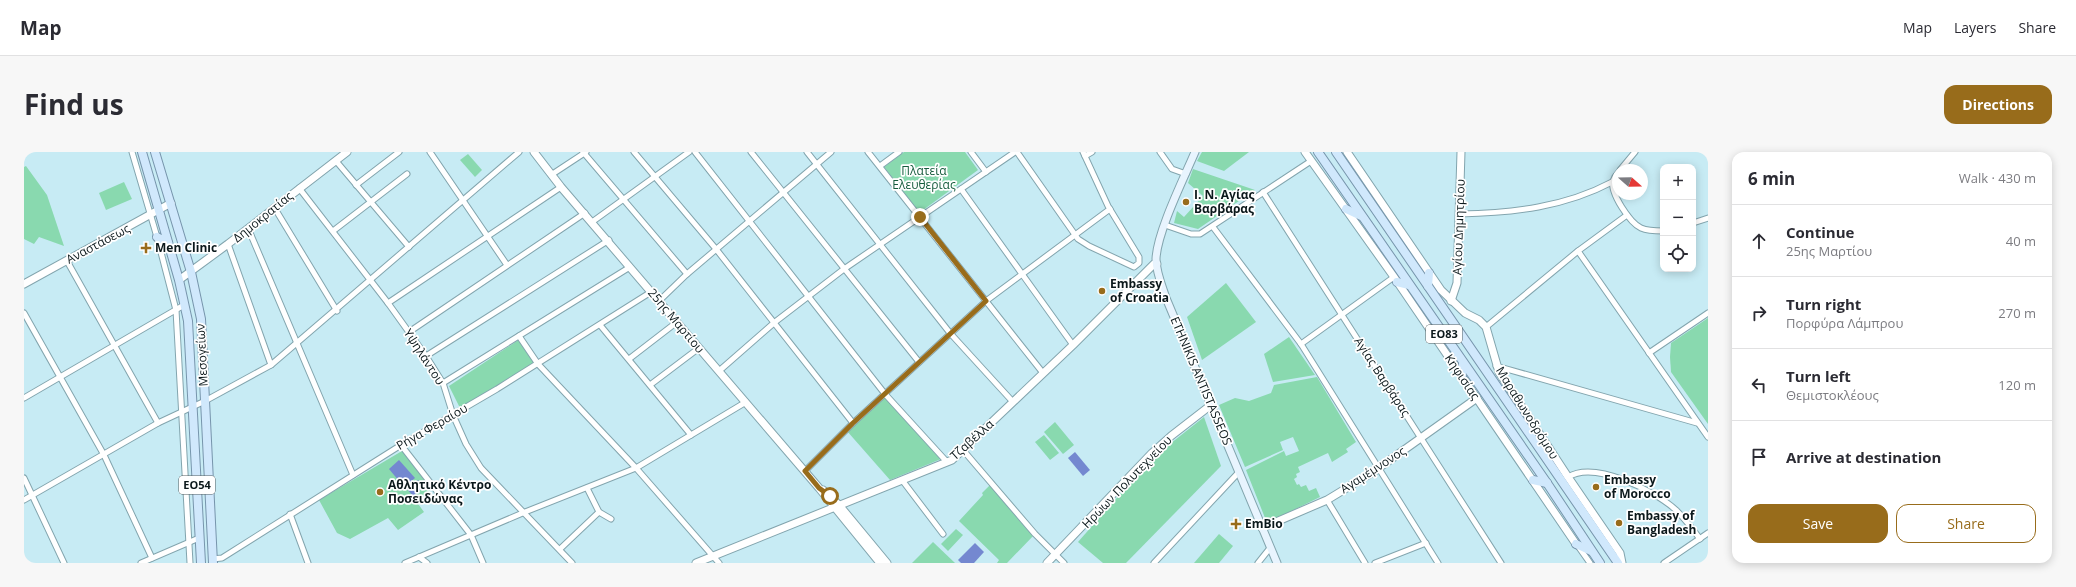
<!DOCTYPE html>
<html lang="en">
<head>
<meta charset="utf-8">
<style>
  :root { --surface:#fff; --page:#f7f7f7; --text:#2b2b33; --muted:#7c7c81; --line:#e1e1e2; --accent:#986c1b }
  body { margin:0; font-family:"Open Sans",sans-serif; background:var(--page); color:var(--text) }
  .controls { position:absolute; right:12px; top:12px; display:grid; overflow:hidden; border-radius:8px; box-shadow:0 2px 10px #0003 }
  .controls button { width:36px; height:36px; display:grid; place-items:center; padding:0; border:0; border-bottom:1px solid var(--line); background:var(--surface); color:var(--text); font:20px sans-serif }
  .compass { position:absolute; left:1588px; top:12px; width:36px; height:36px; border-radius:50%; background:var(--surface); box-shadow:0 2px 10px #0003; rotate:110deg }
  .stop { position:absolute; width:12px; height:12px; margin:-9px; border:3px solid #986c1b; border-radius:50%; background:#fff }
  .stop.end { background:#986c1b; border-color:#fff; box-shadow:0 1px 4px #0008 }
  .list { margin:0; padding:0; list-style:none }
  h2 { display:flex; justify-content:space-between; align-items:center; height:52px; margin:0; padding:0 16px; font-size:17px }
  h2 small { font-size:13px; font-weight:400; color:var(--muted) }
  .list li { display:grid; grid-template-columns:26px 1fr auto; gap:12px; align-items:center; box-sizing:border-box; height:72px; padding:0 16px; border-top:1px solid var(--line) }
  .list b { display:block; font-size:15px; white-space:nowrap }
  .list p { margin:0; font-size:13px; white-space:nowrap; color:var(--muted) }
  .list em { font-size:13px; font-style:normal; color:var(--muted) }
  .actions { display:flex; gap:8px; padding:12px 16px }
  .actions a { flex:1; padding:9px 0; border:1px solid var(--accent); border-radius:12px; text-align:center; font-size:14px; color:var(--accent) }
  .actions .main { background:var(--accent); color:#fff }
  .icon { flex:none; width:22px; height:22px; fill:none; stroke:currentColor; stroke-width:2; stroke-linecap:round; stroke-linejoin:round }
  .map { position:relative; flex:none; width:1684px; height:411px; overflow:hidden; border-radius:12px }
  header { display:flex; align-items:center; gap:24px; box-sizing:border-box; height:56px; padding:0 20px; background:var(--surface); border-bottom:1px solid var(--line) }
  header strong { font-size:19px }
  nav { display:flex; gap:22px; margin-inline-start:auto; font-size:14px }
  .intro { display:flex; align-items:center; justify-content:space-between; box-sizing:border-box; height:96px; padding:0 24px }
  h1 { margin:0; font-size:28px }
  .button { padding:10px 18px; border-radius:12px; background:var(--accent); color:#fff; font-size:14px; font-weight:700 }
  main { display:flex; gap:24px; padding:0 24px }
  aside { flex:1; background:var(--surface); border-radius:12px; box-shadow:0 2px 10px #0003 }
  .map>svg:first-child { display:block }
</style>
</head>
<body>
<header>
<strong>Map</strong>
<nav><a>Map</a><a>Layers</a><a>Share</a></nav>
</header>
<div class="intro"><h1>Find us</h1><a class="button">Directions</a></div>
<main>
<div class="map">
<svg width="1684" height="411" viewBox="0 0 1684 411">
  <rect width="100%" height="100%" fill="#c7ebf4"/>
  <!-- green -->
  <g fill="#89d9af">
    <polygon points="880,0 941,0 954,18 895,61 860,15"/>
    <polygon points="1178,0 1225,0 1200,19 1173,9"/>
    <polygon points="444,2 458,18 451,25 436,8"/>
    <polygon points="2,14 23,43 40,94 15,85 10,92 0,87 0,15"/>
    <polygon points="1169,17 1231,38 1174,77 1150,71 1153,59 1160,65 1179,44 1164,31"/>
    <polygon points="100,30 108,47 82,58 75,41"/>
    <polygon points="1202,131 1232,170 1178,208 1163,165"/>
    <polygon points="1684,166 1684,272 1647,220 1646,205 1647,191"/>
    <polygon points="1265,185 1291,223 1249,230 1240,202"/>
    <polygon points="496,187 512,210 436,256 425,234"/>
    <polygon points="1293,225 1332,290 1322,297 1324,300 1308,310 1304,301 1274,315 1276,320 1272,322 1273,325 1270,327 1273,333 1275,332 1277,335 1282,333 1285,339 1292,336 1296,345 1243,371 1222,318 1260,299 1262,304 1275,299 1269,285 1256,290 1259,298 1221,315 1195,253 1211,246 1225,249 1247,241 1250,233"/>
    <polygon points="861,245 917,307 866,328 823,279"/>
    <polygon points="1180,265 1197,314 1102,411 1079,411 1054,390 1127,307"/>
    <polygon points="1031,270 1050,293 1039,302 1020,280"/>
    <polygon points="1020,283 1035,301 1026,308 1011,290"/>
    <polygon points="378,299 409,336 392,349 400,360 374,378 364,366 326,387 313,381 295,348"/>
    <polygon points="968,331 1011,382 983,411 973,411 975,408 935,369 959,343 958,341"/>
    <polygon points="932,377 939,383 924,399 917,392"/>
    <polygon points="1195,382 1209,394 1195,411 1170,411"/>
    <polygon points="909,390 931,411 888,411"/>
  </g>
  <!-- water -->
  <g fill="#7488d0">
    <polygon points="1051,300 1066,318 1059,324 1044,306"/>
    <polygon points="375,308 391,326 380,335 365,317"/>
    <polygon points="394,328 400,335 389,344 383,337"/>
    <polygon points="951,391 960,400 950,411 937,411 934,408"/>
  </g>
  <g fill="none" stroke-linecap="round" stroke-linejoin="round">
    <!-- minor casing -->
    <g stroke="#83a5ae" stroke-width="7">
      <g id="minor">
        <polyline points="108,0 133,85 152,158 166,411"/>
        <polyline points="406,0 483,113"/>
        <polyline points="559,0 663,122"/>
        <polyline points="610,0 692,97 829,271"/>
        <polyline points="671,0 861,242 923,310"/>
        <polyline points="727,0 895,210"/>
        <polyline points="783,0 926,181 989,250"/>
        <polyline points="844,0 1019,221"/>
        <polyline points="947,0 962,20"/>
        <polyline points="993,0 1054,87 1065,94 1110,115 1115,111 1115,105 1084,54 1059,0"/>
        <polyline points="1136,0 1148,17 1162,22"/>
        <polyline points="1061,4 1068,0"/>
        <polyline points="312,9 385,95"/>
        <polyline points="856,14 875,0"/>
        <polyline points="1596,18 1611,0"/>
        <path d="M1594,21C1592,23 1590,26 1589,29C1586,41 1606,71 1617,76C1624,79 1632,79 1639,79"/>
        <polyline points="527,23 562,0"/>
        <polyline points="332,33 375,0"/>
        <polyline points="275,36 364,151 402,204 419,231 429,263 442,292 457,316 548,411"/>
        <polyline points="937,37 1049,193"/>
        <polyline points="1239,40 1477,411"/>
        <polyline points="250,55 313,159"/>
        <path d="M1436,62C1489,61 1541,55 1588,30"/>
        <polyline points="568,70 665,0"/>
        <polyline points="1669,71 1684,66"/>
        <polyline points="1141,73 1167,82 1176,82 1287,9"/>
        <polyline points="1189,75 1277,192 1414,411"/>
        <polyline points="224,76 329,323"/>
        <polyline points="309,79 383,22"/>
        <polyline points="204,92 247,213"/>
        <polyline points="1554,99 1684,285"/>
        <polyline points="43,109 134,271"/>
        <polyline points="635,149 663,122 807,0"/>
        <polyline points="364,151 537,35"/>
        <polyline points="0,161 80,303 128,406"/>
        <polyline points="576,173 667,283"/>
        <polyline points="1462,175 1554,99 1603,63"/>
        <polyline points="385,180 561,61"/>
        <polyline points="495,184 514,212 612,316 695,411"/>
        <polyline points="1277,192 1370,125"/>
        <polyline points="1625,201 1684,161"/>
        <polyline points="402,204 585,88"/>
        <polyline points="605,207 653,170"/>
        <polyline points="1472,214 1673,271"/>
        <polyline points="695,219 751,170 820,117 991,0"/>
        <polyline points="419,231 606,115"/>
        <polyline points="626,233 675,196"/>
        <polyline points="0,246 160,153"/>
        <polyline points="377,293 447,383 459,411"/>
        <polyline points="939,298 1011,382 1040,411"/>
        <polyline points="781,319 829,271 962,149 1086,57"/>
        <path d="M1544,325C1571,308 1631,339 1652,358C1661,367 1668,376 1676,387"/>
        <polyline points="0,326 40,411"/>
        <polyline points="878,328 919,382"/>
        <polyline points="563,336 575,360 587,367"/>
        <polyline points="0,348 134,271 181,249 247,213 495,0"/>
        <polyline points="1303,348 1341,411"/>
        <polyline points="266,362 284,411"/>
        <polyline points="1554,394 1566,411"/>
        <polyline points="536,397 575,360"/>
        <polyline points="395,405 403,411"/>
        <polyline points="188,407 198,406 377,293 473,237 627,140"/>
        <polyline points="117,411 175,386"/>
        <polyline points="381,411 501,360 612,316 722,250"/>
        <polyline points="1130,411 1215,320"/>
        <polyline points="1234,411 1246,396"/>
        <polyline points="1351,411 1402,391"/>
        <polyline points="1640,411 1684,381"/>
      </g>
    </g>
    <!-- tertiary casing -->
    <g stroke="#83a5ae" stroke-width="9">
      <g id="tertiary">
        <polyline points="510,0 537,35 795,336 856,411"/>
        <polyline points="1281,0 1370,125 1552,392"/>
        <polyline points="1323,0 1417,138 1441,161 1455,168 1462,175 1475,220 1544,325 1596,401 1598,411"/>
        <polyline points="155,128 204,92 323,0"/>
        <polyline points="0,132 147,51"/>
        <polyline points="1427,149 1433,131 1437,0"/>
        <polyline points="799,338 815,353 863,411"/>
        <polyline points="1238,376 1303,348 1349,320 1453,246"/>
        <polyline points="672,411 928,308 1049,193 1130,112 1133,112"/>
        <polyline points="1023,411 1128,301 1147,284 1187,253"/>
      </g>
    </g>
    <!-- secondary casing -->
    <g stroke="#83a5ae" stroke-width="9">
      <path id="secondary" d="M1171,0C1160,26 1133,80 1132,107C1132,120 1138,134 1142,146L1253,411"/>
    </g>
    <!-- primary casing -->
    <g stroke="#7795ac" stroke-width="10">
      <g id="primary">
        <polyline points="118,0 155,128 164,169 177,411"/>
        <polyline points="131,0 167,120 177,167 189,411"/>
        <polyline points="1294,0 1523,331 1576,411"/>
        <polyline points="1312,0 1594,411"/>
        <polyline points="1322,57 1337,64"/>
        <polyline points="133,85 144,91"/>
        <polyline points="1373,130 1385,133"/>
        <polyline points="1404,134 1405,121"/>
        <polyline points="1438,225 1439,211"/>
        <polyline points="1509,328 1523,331"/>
        <polyline points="1552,392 1567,399"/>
      </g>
    </g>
    <!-- minor -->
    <use href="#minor" stroke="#fff" stroke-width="5"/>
    <!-- tertiary -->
    <use href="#tertiary" stroke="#fff" stroke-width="7"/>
    <!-- secondary -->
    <use href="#secondary" stroke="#e8f4fe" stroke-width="7"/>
    <!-- primary -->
    <use href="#primary" stroke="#d0e8fc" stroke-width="8"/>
  </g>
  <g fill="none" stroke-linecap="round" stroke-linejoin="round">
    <!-- route -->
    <polyline stroke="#986c1b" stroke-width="5" points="806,344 795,336 781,319 829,271 962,149 896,65"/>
  </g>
  <!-- markers -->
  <g fill="#986c1b" stroke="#fff" stroke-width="1.5">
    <circle cx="1162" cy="50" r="4"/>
    <path d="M120 90h4v4h4v4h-4v4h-4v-4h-4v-4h4z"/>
    <circle cx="1078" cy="139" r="4"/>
    <circle cx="1572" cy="335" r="4"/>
    <circle cx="356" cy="340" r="4"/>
    <circle cx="1595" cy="371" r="4"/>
    <path d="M1210 366h4v4h4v4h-4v4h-4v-4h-4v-4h4z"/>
  </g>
  <g text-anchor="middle" stroke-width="3.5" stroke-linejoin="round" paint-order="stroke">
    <!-- shield labels -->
    <g fill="#fff" stroke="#545d5f" stroke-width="1">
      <rect x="1402" y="173" width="36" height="18" rx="3"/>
      <rect x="155" y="324" width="36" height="18" rx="3"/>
    </g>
    <g font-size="11" font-weight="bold" fill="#0b181b">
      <text x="1420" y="186">ΕΟ83</text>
      <text x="173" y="337">ΕΟ54</text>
    </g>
    <!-- park labels -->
    <g font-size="12" fill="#165c3d" stroke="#fff">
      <text x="900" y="23">Πλατεία<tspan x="900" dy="14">Ελευθερίας</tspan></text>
    </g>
    <!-- poi labels -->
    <g font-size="12" font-weight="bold" fill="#0b181b" stroke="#fff" text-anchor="start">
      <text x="1170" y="47">Ι. Ν. Αγίας<tspan x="1170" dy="14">Βαρβάρας</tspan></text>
      <text x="131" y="100">Men Clinic</text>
      <text x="1086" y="136">Embassy<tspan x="1086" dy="14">of Croatia</tspan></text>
      <text x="1580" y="332">Embassy<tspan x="1580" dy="14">of Morocco</tspan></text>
      <text x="364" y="337">Αθλητικό Κέντρο<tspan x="364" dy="14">Ποσειδώνας</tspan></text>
      <text x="1603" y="368">Embassy of<tspan x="1603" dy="14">Bangladesh</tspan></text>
      <text x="1221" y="376">EmBio</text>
    </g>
    <!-- street labels -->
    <g font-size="12" fill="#0b181b" stroke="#fff">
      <text transform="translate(239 65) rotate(-39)" y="4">Δημοκρατίας</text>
      <text transform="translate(1435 75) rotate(-88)" y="4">Αγίου Δημητρίου</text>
      <text transform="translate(74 92) rotate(-28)" y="4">Αναστάσεως</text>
      <text transform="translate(652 169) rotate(50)" y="4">25ης Μαρτίου</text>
      <text transform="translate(178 203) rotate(-93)" y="4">Μεσογείων</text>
      <text transform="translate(400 205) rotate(57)" y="4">Υψηλάντου</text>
      <text transform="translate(1358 225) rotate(57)" y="4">Αγίας Βαρβάρας</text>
      <text transform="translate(1438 225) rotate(56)" y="4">Κηφισίας</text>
      <text transform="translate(1177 229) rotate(67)" y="4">ETHNIKIS ANTISTASSEOS</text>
      <text transform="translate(1503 261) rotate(58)" y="4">Μαραθωνοδρόμου</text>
      <text transform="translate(408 275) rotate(-30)" y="4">Ρήγα Φεραίου</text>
      <text transform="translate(948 288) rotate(-42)" y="4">Τζαβέλλα</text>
      <text transform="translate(1349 318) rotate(-33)" y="4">Αγαμέμνονος</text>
      <text transform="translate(1103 330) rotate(-46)" y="4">Ηρώων Πολυτεχνείου</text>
    </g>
  </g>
</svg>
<div class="controls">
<button>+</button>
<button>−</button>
<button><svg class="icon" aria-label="locate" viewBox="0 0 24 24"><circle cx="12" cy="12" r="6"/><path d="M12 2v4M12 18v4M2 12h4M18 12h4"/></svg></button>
</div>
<svg class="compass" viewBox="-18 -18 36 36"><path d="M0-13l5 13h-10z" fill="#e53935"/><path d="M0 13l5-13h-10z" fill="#7c7c81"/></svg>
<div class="stop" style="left:806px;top:344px"></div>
<div class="stop end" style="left:896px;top:65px"></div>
</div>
<aside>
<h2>6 min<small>Walk · 430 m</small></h2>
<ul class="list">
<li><svg class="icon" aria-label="ahead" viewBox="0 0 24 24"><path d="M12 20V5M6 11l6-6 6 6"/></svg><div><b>Continue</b><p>25ης Μαρτίου</p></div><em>40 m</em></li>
<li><svg class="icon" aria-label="right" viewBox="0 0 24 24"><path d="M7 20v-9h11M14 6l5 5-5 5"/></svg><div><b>Turn right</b><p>Πορφύρα Λάμπρου</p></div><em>270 m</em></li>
<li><svg class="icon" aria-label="left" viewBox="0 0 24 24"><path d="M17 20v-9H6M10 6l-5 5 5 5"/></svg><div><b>Turn left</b><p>Θεμιστοκλέους</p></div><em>120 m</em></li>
<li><svg class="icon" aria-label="arrive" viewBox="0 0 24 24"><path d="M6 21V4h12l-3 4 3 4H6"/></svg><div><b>Arrive at destination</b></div></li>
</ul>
<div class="actions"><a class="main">Save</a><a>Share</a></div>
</aside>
</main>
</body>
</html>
